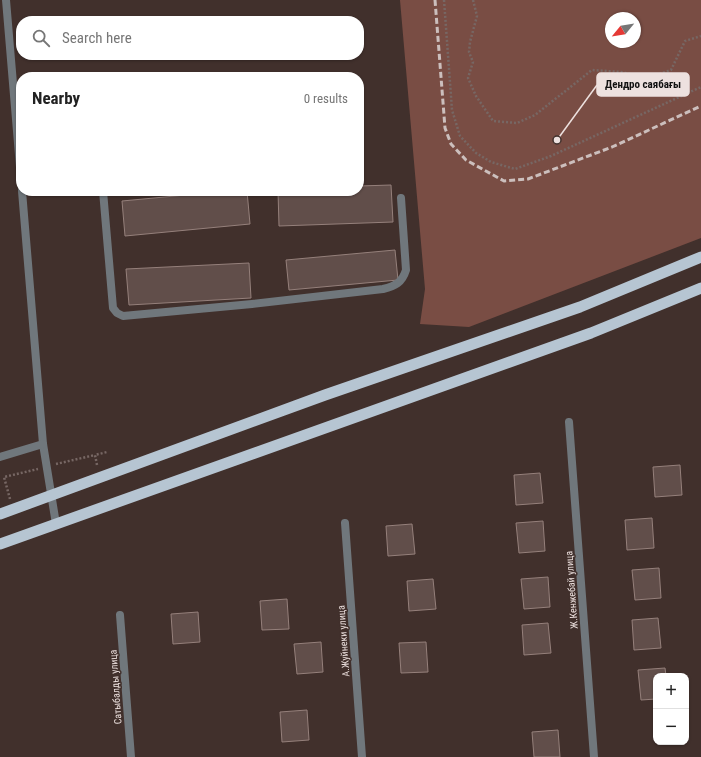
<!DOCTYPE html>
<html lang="en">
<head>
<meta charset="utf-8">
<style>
  :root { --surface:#fff; --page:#f6f6f6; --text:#222; --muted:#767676; --line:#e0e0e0 }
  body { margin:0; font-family:"Roboto Condensed",sans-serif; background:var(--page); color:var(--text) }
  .controls { position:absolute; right:12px; bottom:12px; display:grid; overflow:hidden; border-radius:8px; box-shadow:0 1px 3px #0004 }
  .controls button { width:36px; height:36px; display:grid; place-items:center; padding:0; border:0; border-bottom:1px solid var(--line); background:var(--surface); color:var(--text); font:20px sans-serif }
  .compass { position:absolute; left:605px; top:12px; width:36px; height:36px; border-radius:50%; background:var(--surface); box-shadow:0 1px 3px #0004; rotate:240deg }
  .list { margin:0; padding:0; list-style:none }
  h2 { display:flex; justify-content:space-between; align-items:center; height:52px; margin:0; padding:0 16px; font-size:17px }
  h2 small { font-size:13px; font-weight:400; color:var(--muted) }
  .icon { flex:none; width:22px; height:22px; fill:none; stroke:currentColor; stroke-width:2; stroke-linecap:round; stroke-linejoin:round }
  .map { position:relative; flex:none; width:701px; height:757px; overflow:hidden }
  .search { position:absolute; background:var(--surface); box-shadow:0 1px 3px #0004; left:16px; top:16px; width:348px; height:44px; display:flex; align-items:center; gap:10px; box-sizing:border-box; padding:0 14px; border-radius:16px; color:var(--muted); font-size:15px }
  .panel { position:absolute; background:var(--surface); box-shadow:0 1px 3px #0004; left:16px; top:72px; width:348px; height:124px; border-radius:16px }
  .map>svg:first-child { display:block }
</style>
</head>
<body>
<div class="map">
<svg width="701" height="757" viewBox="0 0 701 757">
  <rect width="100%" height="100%" fill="#41302c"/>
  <!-- green -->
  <path fill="#794d44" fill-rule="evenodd" d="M400,0H701V238L469,327L420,324L425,289ZM611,18H635V42H611Z"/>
  <!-- building -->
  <g fill="#614e4a" stroke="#95807b">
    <polygon points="391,185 393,222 279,226 278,191 359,191 359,186"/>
    <polygon points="228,191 247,191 250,224 125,236 122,201"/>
    <polygon points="395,250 398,280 289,290 286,260"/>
    <polygon points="249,263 251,298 129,305 126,269"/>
    <polygon points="680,465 682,495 655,497 653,467"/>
    <polygon points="540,473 543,503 516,505 514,475"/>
    <polygon points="652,518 654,548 627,550 625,520"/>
    <polygon points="543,521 545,551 519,553 516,523"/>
    <polygon points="412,524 415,554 388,556 386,526"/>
    <polygon points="659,568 661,598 635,600 632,570"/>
    <polygon points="548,577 550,607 524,609 521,579"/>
    <polygon points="433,579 436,609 409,611 407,581"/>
    <polygon points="287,599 289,629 262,630 260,601"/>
    <polygon points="198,612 200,642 173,644 171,614"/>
    <polygon points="658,618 661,648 634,650 632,620"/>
    <polygon points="548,623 551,653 524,655 522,625"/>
    <polygon points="321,642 323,672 297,674 294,644"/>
    <polygon points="426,642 428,672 401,673 399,643"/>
    <polygon points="665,668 666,676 656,676 656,699 641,700 638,670"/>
    <polygon points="307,710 309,740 282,742 280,712"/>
    <polygon points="558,730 560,757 534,757 532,732"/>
  </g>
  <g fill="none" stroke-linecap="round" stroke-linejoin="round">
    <!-- path -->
    <g stroke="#776764" stroke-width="2.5" stroke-dasharray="2 2" stroke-linecap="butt">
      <polyline points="444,0 452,110 460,136 476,153 491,162 515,169 551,156 701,87"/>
      <polyline points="473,0 477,16 470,42 469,52 473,62 468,78 476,96 493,121 517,123 535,115 592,70 621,72 648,78 671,70 685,41 701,36"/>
      <polyline points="56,464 95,455"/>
      <polyline points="97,465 95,455 107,452"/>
      <polyline points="10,499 4,477 38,469"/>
    </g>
    <!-- minor -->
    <g stroke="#70777c" stroke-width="8">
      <polyline points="6,0 21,179"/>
      <polyline points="22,191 43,444 56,524"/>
      <path d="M103,191L113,308L117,313L123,316L252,304L383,289C395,286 402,283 406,270L401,198"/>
      <polyline points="569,422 594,757"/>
      <polyline points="0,457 43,444"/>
      <polyline points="345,523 362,757"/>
      <polyline points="120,615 131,757"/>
    </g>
    <!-- trunk -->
    <g stroke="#b6c5d2" stroke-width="11">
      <polyline points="0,514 325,395 580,307 701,257"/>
      <polyline points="0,544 591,333 701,288"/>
    </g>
    <!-- rail -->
    <polyline stroke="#ccbfbd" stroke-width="3" stroke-dasharray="6 3" stroke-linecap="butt" points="435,0 445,128 451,144 466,160 504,181 528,179 612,147 701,106"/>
  </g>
  <g text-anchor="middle" stroke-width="3" stroke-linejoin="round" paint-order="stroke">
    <!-- street labels -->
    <g font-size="10" fill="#ede1df" stroke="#41302c">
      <text transform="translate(571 590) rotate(-94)" y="4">Ж.Кенжебай улица</text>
      <text transform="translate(343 641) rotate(-94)" y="4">А.Жуйнеки улица</text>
      <text transform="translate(115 687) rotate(-94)" y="4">Сатыбалды улица</text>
    </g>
  </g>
  <!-- callouts -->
  <path fill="none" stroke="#ede1df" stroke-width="1.5" d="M557 140L597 85"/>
  <circle fill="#ede1df" stroke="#41302c" stroke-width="1.5" cx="557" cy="140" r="4"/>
  <rect fill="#ede1df" stroke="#ede1df" stroke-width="1.5" x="597" y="73" width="92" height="23" rx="4"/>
  <g font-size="11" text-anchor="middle" font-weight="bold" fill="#111">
    <text x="643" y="88">Дендро саябағы</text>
  </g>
</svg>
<div class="controls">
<button>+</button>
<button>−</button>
</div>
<svg class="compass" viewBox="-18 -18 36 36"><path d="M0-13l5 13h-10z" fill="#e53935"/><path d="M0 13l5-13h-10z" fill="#767676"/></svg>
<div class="search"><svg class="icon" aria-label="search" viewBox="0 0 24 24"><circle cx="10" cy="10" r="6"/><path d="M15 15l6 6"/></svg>Search here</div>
<section class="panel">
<h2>Nearby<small>0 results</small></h2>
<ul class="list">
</ul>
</section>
</div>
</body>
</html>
